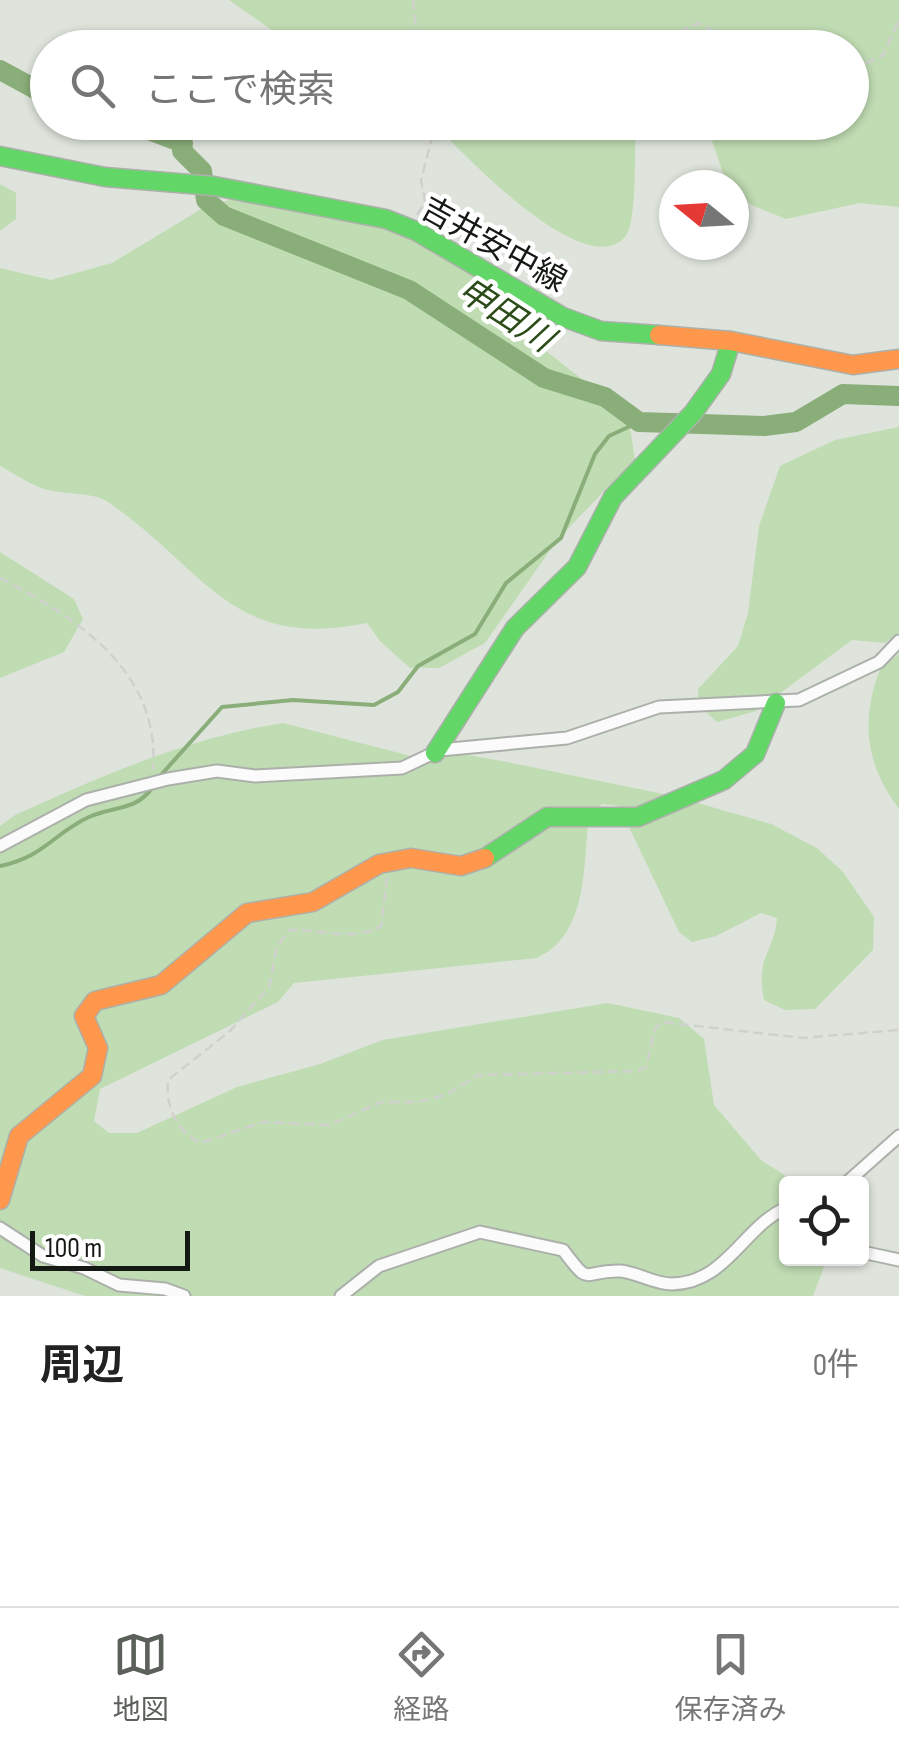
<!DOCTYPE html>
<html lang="ja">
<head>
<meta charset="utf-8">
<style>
  :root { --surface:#fff; --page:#f6f6f6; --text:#222; --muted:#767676; --line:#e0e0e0; --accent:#5b605a }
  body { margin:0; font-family:"Sofia Sans Condensed","Noto Sans JP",sans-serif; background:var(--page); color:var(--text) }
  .controls { position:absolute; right:30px; bottom:30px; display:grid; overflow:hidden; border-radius:10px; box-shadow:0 2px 8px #0004 }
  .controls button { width:90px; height:90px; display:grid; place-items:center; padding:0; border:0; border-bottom:2px solid var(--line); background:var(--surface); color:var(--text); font:50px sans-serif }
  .compass { position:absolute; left:659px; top:170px; width:90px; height:90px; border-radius:50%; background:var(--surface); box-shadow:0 2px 8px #0004; rotate:288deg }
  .scale { position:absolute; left:30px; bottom:25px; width:160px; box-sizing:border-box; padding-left:10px; border:5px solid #151914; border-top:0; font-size:28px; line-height:35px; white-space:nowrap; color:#151914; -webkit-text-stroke:8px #fff; paint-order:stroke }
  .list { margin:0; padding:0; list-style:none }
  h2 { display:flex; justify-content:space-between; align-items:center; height:130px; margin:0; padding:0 40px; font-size:42px }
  h2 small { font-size:32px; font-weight:400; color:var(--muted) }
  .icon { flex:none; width:55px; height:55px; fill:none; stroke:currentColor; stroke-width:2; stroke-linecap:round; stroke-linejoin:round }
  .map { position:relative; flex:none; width:899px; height:1296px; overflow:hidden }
  .search { position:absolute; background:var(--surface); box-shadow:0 2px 8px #0004; left:30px; right:30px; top:30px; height:110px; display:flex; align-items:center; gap:25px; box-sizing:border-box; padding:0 35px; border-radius:55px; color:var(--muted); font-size:38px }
  .sheet { height:310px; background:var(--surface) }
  nav { display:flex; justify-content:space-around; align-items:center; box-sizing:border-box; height:140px; border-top:2px solid var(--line); background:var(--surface); font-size:28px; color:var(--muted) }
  nav a { display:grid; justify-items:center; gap:5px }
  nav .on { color:var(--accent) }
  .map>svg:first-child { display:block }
</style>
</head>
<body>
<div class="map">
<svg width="899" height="1296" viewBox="0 0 899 1296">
  <rect width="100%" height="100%" fill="#dee4dc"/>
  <!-- green -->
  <g fill="#c0dcb3">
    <polygon points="229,0 899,0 899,207 860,203 786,219 751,205 723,173 706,123 852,122 852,48 296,47"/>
    <path d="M433,123H636C634,146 638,222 625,237C584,283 462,152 433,123Z"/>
    <polygon points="0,184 16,193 16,219 0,231"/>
    <path d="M243,196L338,213L430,241L475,278L528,306L537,344L628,415L635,459L558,539L485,643L439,668H410L380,641L367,623C230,651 206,569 108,502C93,492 67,495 48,490C32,486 15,474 0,466V268L51,280L112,263L203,208Z"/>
    <polygon points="899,427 899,633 885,643 852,640 756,711 717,722 698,705 698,689 738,646 748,613 759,526 780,466 835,440"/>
    <polygon points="0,552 74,599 83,619 64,652 0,678"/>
    <path d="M899,654V809C865,764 860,719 881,667Z"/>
    <path d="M283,723L419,758L461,754L502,761L673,796L771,824L817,848L843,872L874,917L873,950L815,1009L785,1010L764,1000C755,956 774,954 777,918L761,913L716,936L692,942L679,932L619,806L602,804L589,814C583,865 589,934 537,958L294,983L278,1002L100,1089L94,1121L109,1133H137L237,1087L320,1064L383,1040L608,1003L679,1018L704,1039L714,1105L761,1160L797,1183L786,1184V1258L827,1259L813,1296H85L0,1268V826L15,815C104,775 187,738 283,723Z"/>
  </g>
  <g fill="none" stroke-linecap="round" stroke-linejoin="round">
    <!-- stream -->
    <g stroke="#8aae79" stroke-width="4">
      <polyline points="160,776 222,707 293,700 374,705 398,692 418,666 475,634 506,583 561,538 595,454 609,436 639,422"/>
      <path d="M0,866C44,857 54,833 89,817C113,806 136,811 152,788"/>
    </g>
    <!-- river -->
    <g stroke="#8aae79" stroke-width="20">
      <polyline points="0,70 48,96"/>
      <polyline points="127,122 183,143 182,151 202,171 206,200 224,216 409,290 544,378 605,397 639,422 764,426 796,422 843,394 899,396"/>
    </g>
    <!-- street casing -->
    <g stroke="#acb0aa" stroke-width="15">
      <g id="street">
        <polyline points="0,846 86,800 168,779 217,771 255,776 402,768 440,750 567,738 659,707 799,700 879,662 899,641"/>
        <polyline points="845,1184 899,1136"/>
        <polyline points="0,1228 43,1256 84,1268 119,1285 165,1289 184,1296"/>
        <polyline points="862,1252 899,1260"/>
        <path d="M341,1296L379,1266L480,1232L563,1250C592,1289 581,1270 620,1271C637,1272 653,1284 672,1284C726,1283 743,1227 786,1208"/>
      </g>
    </g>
    <!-- fast casing -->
    <g stroke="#acb0aa" stroke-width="21">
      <g id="fast">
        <polyline points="0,156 105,177 214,186 386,219 416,231 563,317 601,331 659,335"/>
        <polyline points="435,753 515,628 577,567 613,497 693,413 721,374 731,341"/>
        <polyline points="485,858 547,817 638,817 724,780 755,754 776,703"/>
      </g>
    </g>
    <!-- slow casing -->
    <g stroke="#acb0aa" stroke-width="21">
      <g id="slow">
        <polyline points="659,335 731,341 853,365 899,359"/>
        <polyline points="0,1200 19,1136 92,1076 98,1048 84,1016 95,1001 161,985 247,913 313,902 379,864 411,858 461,866 485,858"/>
      </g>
    </g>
    <!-- path -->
    <g stroke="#d0d1cf" stroke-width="2.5" stroke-dasharray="10 5" stroke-linecap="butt">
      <polyline points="413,0 418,48"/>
      <polyline points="665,38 699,23 744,48"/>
      <polyline points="852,70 883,55 899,20"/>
      <polyline points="417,215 425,202 421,180 436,122"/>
      <path d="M0,578C78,618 161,672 153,770"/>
      <path d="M387,877L381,926C353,942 320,929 289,930L277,947L269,987L230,1031L168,1080C165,1106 177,1132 201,1143L263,1122L329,1125L381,1102H418L448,1094L478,1075L638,1071L646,1067L655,1029L662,1022L802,1038L899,1030"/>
    </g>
    <!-- street -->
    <use href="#street" stroke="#fafbfa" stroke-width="11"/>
    <!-- fast -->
    <use href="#fast" stroke="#63d668" stroke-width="18"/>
    <!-- slow -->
    <use href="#slow" stroke="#ff974d" stroke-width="18"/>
  </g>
  <g text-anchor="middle" stroke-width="9" stroke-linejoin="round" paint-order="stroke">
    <!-- street labels -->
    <g font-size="32" fill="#151914" stroke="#fff">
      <text transform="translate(494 244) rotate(29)" y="11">吉井安中線</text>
    </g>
    <!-- water labels -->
    <g font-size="35" font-style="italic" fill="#2b4c19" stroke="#fff">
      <text transform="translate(506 314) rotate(33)" y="12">申田川</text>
    </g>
  </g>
</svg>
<div class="controls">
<button><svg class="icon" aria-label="locate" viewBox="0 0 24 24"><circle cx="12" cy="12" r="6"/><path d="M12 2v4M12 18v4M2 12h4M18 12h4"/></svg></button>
</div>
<svg class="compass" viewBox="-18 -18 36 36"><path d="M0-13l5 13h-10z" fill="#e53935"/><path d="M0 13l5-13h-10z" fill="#767676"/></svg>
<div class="scale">100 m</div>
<div class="search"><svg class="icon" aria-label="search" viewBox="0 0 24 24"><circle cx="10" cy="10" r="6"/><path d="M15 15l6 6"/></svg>ここで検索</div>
</div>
<section class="sheet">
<h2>周辺<small>0件</small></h2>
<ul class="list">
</ul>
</section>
<nav>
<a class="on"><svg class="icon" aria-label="map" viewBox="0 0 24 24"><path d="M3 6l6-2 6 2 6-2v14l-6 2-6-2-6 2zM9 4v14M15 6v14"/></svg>地図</a>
<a><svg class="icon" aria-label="directions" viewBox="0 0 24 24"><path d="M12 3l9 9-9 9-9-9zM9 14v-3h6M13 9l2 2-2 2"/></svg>経路</a>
<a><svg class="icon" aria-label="saved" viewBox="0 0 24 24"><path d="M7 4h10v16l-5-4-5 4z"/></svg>保存済み</a>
</nav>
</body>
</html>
